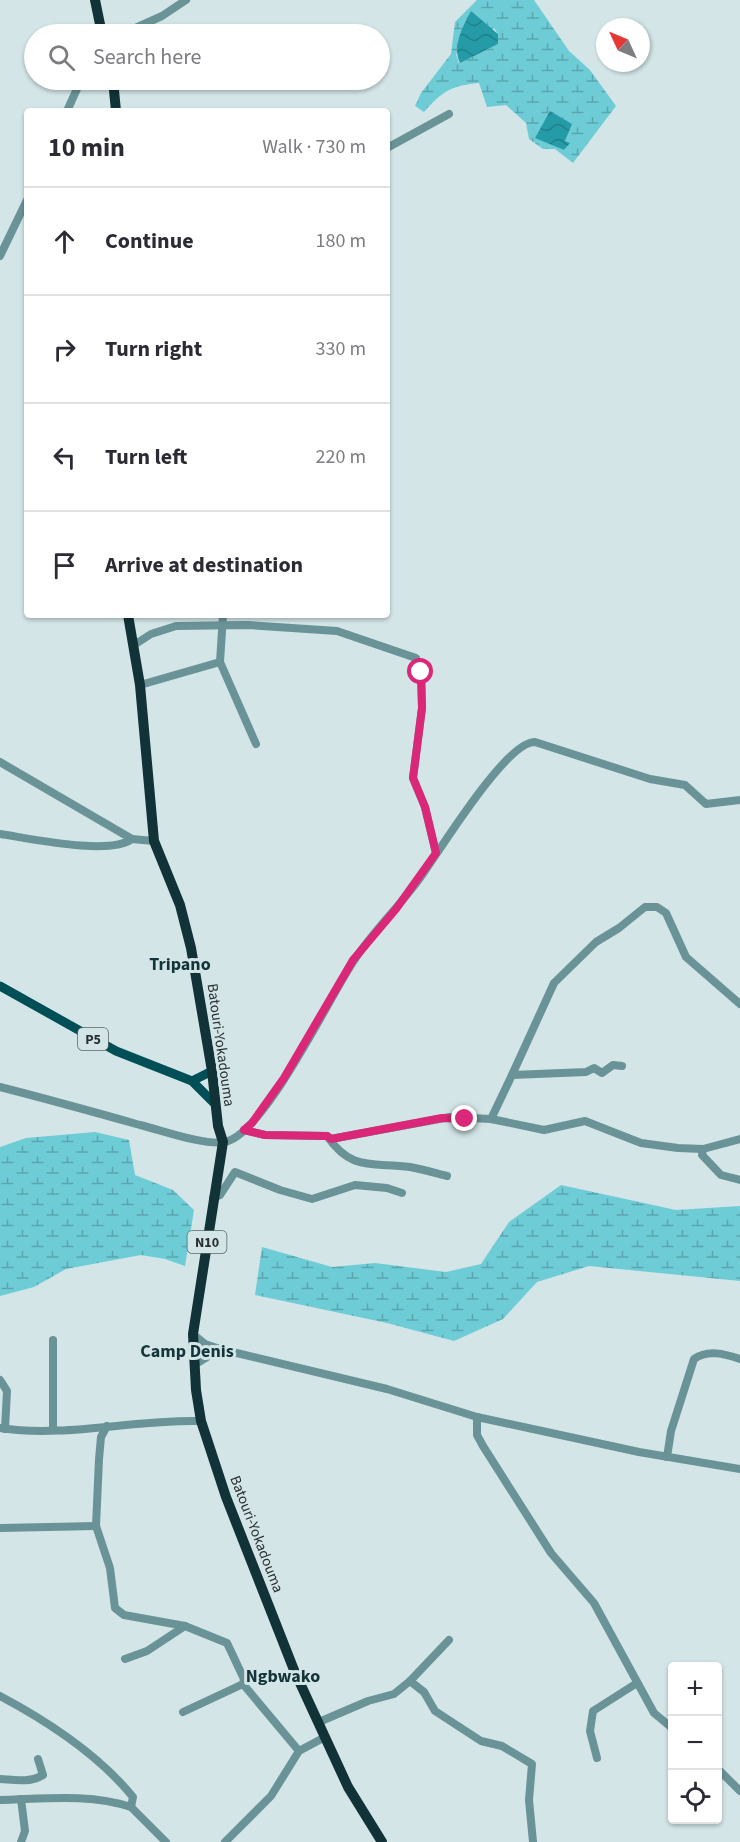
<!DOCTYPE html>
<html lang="en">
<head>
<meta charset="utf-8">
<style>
  :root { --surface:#fff; --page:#f7f7f7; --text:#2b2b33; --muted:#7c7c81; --line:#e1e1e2 }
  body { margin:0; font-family:"Source Sans 3",sans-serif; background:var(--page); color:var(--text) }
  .controls { position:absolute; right:18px; bottom:18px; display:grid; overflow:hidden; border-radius:6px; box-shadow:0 2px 4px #0004 }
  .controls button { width:54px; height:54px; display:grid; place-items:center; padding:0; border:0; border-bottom:2px solid var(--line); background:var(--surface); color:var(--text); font:30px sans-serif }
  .compass { position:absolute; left:596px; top:18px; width:54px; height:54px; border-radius:50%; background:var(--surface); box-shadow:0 2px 4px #0004; rotate:314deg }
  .stop { position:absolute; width:18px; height:18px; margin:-14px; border:4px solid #db2777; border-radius:50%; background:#fff }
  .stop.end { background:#db2777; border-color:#fff; box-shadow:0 2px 6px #0008 }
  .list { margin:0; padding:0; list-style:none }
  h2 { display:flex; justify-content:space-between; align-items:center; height:78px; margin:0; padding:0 24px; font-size:26px }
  h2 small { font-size:20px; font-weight:400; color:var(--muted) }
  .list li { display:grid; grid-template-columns:39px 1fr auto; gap:18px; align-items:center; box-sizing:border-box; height:108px; padding:0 24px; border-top:2px solid var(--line) }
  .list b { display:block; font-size:22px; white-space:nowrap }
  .list em { font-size:20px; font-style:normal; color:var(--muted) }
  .icon { flex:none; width:33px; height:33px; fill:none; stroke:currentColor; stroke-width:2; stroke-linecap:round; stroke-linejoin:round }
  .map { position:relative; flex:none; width:740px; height:1842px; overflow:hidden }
  .search { position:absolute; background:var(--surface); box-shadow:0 2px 4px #0004; left:24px; top:24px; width:366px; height:66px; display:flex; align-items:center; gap:15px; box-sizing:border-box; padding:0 21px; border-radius:33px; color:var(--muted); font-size:22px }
  .panel { position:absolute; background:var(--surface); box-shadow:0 2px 4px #0004; left:24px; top:108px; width:366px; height:510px; border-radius:6px }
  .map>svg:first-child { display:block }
</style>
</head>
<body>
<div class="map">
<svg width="740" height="1842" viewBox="0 0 740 1842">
  <defs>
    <pattern id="wetland-marsh" width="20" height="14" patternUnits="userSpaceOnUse" patternTransform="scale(1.5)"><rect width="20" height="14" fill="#6eccd7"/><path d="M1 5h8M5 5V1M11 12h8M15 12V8" fill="none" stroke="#5aa6af"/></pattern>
    <pattern id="water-waves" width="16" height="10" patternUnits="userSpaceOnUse" patternTransform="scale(1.5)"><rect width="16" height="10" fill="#259ba8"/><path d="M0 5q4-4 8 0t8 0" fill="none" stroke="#207f89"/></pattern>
  </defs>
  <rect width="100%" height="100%" fill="#d3e5e7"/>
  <!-- wetland -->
  <g fill="url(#wetland-marsh)" fill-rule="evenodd">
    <path d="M477,0H534L569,51L590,70L616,106L573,163L555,149H543L529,139L526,123L506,105L487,107L479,83C450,86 443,91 424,112L415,106L421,93L451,54L455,22ZM494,28L498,34V44L459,63L456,54ZM571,124L565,141L569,143L564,150L547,142Z"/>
    <polygon points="95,1132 129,1140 135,1175 173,1190 194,1210 185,1266 165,1259 141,1255 66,1269 34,1287 0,1296 0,1147 26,1138"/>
    <polygon points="561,1185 676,1210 740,1206 740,1281 589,1266 537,1282 503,1319 454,1341 387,1323 255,1295 262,1247 332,1267 375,1263 446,1272 481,1264 509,1222"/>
  </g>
  <!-- water -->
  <g fill="url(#water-waves)">
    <path d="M471,11L498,34V44L460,63C452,46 463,26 471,11Z"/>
    <polygon points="550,111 572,124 565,141 570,143 564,150 535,138"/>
  </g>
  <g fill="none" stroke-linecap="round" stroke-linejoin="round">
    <!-- minor -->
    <g stroke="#6a9398" stroke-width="8">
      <polyline points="122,34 162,16 186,0"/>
      <polyline points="67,111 81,80"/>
      <polyline points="387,148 449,114"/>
      <polyline points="0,256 27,200"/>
      <polyline points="223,615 220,662 256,744"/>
      <polyline points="134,645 151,634 176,626 247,625 337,631 416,658 421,671 422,708 413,778 425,807 436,853"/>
      <polyline points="140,685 220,662"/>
      <polyline points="0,762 132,839 154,841"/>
      <path d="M0,834C28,838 110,856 132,839"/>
      <polyline points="512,1075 554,983 596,942 619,928 645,907 657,907 666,913 686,957 740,1004"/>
      <path d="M0,1087C47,1099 94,1112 140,1125C161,1130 205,1146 225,1142C265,1134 330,995 355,959C374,930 400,906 420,878C439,852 506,741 535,742L650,779L685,785L706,804L740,800"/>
      <polyline points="491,1119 512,1075 586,1072 594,1068 602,1073 613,1065 622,1066"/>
      <path d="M244,1130L265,1135L327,1136C352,1172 372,1162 410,1167C422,1169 435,1173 447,1176"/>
      <polyline points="327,1136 331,1139 450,1117 491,1119 544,1130 585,1121 641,1143 678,1148 703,1149 740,1139"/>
      <polyline points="703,1149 702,1155 721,1175 740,1180"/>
      <polyline points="213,1198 220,1195 235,1172 280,1190 312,1199 355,1185 387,1188 402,1193"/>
      <polyline points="193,1334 205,1344 220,1349 387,1389 477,1417 639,1452 740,1469"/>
      <polyline points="194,1365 220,1349"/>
      <polyline points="0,1380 7,1391 5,1429"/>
      <polyline points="477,1417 477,1435 483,1446 551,1553 594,1603 654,1713 672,1728"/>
      <polyline points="107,1426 101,1437 99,1459 96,1526 110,1568 115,1608 124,1615 185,1626 227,1643 244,1679 243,1684 183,1712"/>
      <path d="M0,1428C66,1438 134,1419 201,1421"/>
      <polyline points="53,1430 53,1340"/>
      <path d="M667,1457L671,1431L694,1359C708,1349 725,1354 740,1359"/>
      <polyline points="0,1528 96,1526"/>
      <polyline points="125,1659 147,1651 185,1626"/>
      <polyline points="410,1681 424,1692 435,1711 481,1741 502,1746 532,1764 529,1800 533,1842"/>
      <polyline points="243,1684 299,1751 325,1737"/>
      <path d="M0,1696C49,1722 98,1754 133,1797L131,1807C89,1793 43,1799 0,1800"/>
      <polyline points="319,1722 368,1701 394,1694 410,1681 449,1640"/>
      <polyline points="597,1758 590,1731 593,1711 637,1683"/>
      <polyline points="718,1769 740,1791"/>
      <path d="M0,1779C15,1780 30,1783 43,1775L38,1759"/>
      <polyline points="21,1799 25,1831 21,1842"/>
      <polyline points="131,1807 166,1842"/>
      <polyline points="225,1842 271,1796 299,1751"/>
    </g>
    <!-- major -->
    <g stroke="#004f57" stroke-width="9">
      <polyline points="0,986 116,1051 192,1081 215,1104"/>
      <polyline points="192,1081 212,1071"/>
    </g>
    <!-- highway -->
    <g stroke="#113337" stroke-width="10">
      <polyline points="95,0 102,34"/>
      <polyline points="113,80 116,111"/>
      <polyline points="128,615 140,685 154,841 180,905 191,948 212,1071 218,1126 223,1142 193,1334 196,1390 201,1421 226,1497 294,1670 348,1787 382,1842"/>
    </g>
  </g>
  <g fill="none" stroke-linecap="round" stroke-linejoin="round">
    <!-- route -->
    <polyline stroke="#db2777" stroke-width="8" points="421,672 422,708 413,778 425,807 436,853 396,909 353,960 284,1078 252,1123 244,1130 265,1135 327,1136 331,1139 442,1118 465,1119"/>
  </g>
  <g text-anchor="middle" stroke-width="6" stroke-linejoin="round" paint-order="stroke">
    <!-- shield labels -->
    <g fill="#d3e5e7" stroke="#5c6668" stroke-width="1.5">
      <rect x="78" y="1028" width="30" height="22" rx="4.5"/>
      <rect x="187.5" y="1231" width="39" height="22" rx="4.5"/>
    </g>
    <g font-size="14" font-weight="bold" fill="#293031">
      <text x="93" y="1044">P5</text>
      <text x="207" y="1247">N10</text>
    </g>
    <!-- street labels -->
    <g font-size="15" fill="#293031" stroke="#d3e5e7">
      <text transform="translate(221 1045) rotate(82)" y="5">Batouri-Yokadouma</text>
      <text transform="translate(257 1534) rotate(69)" y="5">Batouri-Yokadouma</text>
    </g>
    <!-- quarter labels -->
    <g font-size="18" font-weight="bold" fill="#133539" stroke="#d3e5e7">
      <text x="180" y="970">Tripano</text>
      <text x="187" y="1357">Camp Denis</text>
      <text x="283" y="1682">Ngbwako</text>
    </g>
  </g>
</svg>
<div class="controls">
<button>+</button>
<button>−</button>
<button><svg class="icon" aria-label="locate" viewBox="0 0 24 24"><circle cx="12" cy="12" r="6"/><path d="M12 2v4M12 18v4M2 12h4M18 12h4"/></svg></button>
</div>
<svg class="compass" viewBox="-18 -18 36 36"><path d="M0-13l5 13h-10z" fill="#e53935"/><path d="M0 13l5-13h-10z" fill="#7c7c81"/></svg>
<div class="stop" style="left:421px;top:672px"></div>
<div class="stop end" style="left:465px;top:1119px"></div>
<div class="search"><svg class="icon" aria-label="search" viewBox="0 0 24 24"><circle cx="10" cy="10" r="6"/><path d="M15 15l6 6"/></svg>Search here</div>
<section class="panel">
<h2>10 min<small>Walk · 730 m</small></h2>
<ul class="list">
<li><svg class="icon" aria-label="ahead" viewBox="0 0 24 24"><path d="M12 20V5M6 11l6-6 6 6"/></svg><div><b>Continue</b></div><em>180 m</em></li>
<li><svg class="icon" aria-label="right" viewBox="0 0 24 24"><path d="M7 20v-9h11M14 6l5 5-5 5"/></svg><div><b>Turn right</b></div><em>330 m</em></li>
<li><svg class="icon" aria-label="left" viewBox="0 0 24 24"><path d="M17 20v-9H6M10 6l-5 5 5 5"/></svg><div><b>Turn left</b></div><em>220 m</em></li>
<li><svg class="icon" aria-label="arrive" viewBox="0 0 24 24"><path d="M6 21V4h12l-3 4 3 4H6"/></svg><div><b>Arrive at destination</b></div></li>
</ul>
</section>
</div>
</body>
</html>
